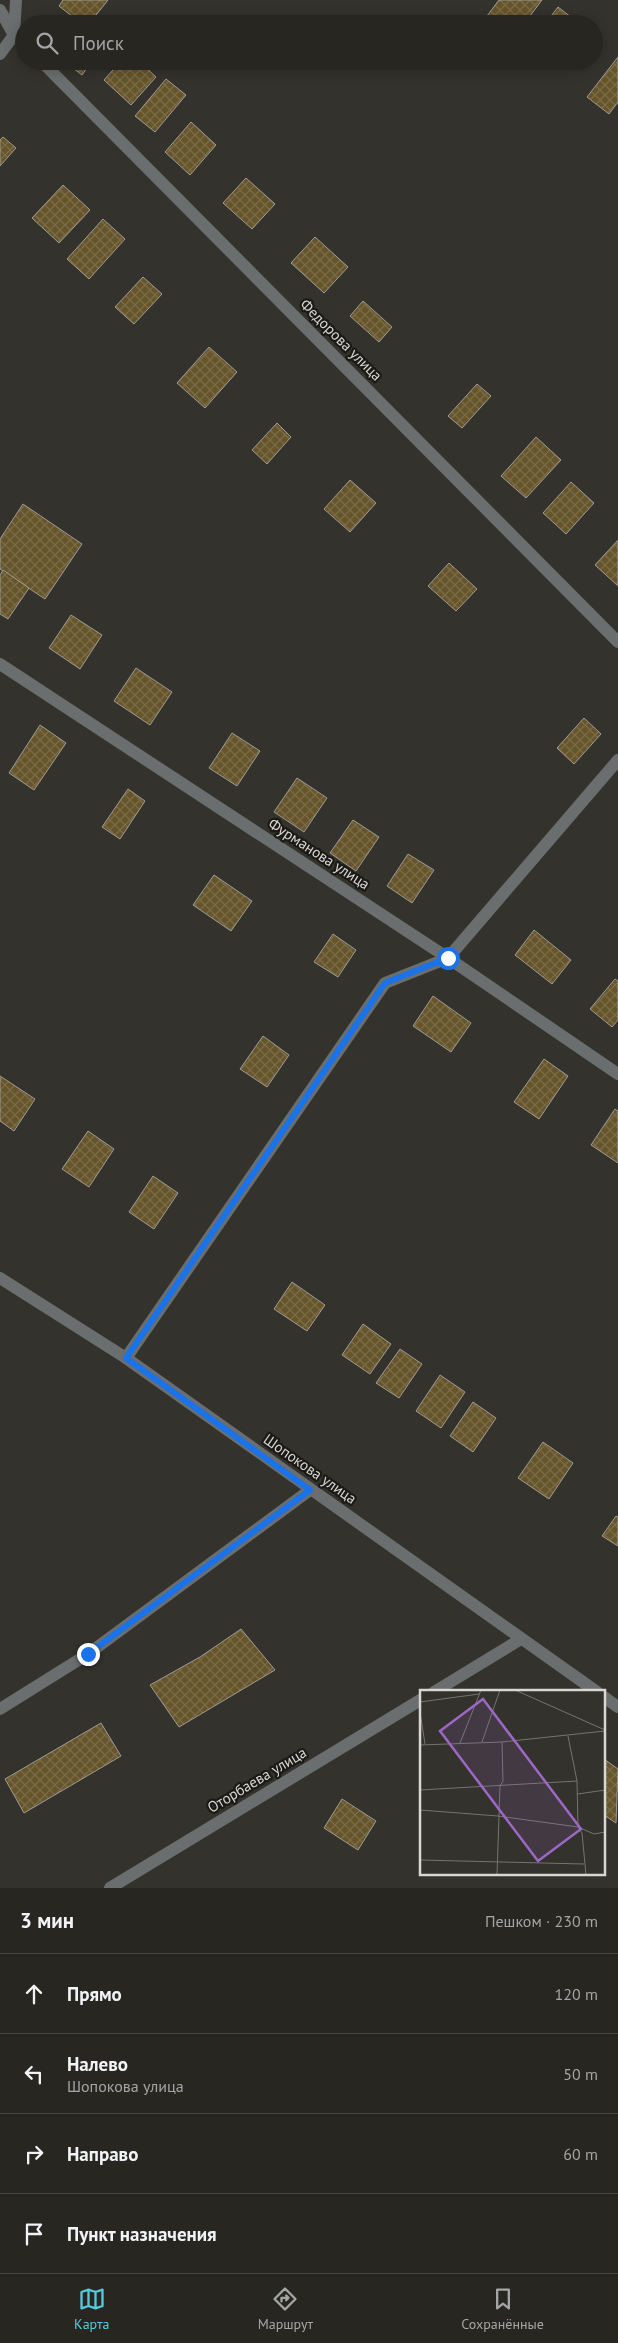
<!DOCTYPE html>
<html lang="ru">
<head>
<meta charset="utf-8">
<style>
  :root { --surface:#272621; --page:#33322e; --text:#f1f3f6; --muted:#a4a5a5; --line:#43433f; --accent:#55cade }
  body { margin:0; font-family:"PT Sans",sans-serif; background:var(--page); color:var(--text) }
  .stop { position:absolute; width:15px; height:15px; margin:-11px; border:4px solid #1a73e8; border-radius:50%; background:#fff }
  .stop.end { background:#1a73e8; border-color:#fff; box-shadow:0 1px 5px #0008 }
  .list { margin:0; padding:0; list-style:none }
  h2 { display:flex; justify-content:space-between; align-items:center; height:65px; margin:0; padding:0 20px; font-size:21px }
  h2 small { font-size:16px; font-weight:400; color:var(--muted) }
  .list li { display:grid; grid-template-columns:32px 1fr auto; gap:15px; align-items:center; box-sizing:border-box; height:80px; padding:0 20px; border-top:1px solid var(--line) }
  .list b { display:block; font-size:19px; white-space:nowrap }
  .list p { margin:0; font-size:16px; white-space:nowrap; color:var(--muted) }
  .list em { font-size:16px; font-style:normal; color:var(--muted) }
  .icon { flex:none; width:28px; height:28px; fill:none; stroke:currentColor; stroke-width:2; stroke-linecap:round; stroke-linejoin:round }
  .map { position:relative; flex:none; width:618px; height:1888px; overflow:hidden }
  .search { position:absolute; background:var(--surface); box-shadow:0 2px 12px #0003; left:15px; right:15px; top:15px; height:55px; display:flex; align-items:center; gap:12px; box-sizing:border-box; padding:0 18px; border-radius:28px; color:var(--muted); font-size:19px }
  .sheet { height:385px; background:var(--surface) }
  nav { display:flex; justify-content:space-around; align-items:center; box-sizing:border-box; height:70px; border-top:1px solid var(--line); background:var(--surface); font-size:14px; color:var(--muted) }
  nav a { display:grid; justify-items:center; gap:2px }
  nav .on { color:var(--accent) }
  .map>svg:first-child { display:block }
</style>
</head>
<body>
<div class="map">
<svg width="618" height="1888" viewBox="0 0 618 1888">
  <defs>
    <pattern id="building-cross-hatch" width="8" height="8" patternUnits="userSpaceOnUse" patternTransform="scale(1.25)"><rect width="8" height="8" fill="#66542a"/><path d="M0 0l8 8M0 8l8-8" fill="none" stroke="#7b6c48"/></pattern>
  </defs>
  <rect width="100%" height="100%" fill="#34322c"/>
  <!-- building -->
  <g fill="url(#building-cross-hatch)" stroke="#9e9b95">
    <polygon points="63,0 108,0 89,24 82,24 59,6"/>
    <polygon points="499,0 542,0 524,24 490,24 484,20"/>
    <polygon points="558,7 580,24 545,24"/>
    <polygon points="618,57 618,102 609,114 587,97"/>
    <polygon points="64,61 92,61 82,75"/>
    <polygon points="121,61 139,61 156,77 131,105 104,80"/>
    <polygon points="166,79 186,95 155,132 135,116"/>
    <polygon points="191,122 216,145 190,175 165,152"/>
    <polygon points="3,137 16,148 0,166 0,140"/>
    <polygon points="246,178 275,204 252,229 223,203"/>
    <polygon points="63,185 90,210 59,243 32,218"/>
    <polygon points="103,219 125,239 89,279 67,259"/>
    <polygon points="315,237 348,267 324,293 291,263"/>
    <polygon points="143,277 162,294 134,324 115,307"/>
    <polygon points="363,301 392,327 379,342 350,316"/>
    <polygon points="209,347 237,372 205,408 177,383"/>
    <polygon points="477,384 491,396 462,428 448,416"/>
    <polygon points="277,423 291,437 267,464 252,450"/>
    <polygon points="536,437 561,460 526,498 501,476"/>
    <polygon points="350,480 376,503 350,532 324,509"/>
    <polygon points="571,482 594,503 566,534 543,513"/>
    <polygon points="23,504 82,544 45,599 0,569 0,539"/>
    <polygon points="618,540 618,586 595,565"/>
    <polygon points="449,563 477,589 456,611 428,586"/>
    <polygon points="3,570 29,588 8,619 0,614 0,575"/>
    <polygon points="71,615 102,635 80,669 49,648"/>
    <polygon points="136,668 172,692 150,725 114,701"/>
    <polygon points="584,718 601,734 574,764 557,748"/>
    <polygon points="40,725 66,743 34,790 9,773"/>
    <polygon points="232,733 260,751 237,786 209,768"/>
    <polygon points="297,778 327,798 304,832 274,812"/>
    <polygon points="128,789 145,801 120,839 102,827"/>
    <polygon points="353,820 379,837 356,871 330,853"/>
    <polygon points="408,854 434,870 412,903 387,886"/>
    <polygon points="214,875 252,901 231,931 193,905"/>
    <polygon points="534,930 571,960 552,984 515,955"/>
    <polygon points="333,934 356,950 338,977 314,962"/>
    <polygon points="615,979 618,981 618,1020 612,1027 590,1009"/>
    <polygon points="433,996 471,1023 451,1052 413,1026"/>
    <polygon points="263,1036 289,1055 267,1087 240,1069"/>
    <polygon points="544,1059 568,1076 539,1119 514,1102"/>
    <polygon points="0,1076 35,1099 14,1131 0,1121"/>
    <polygon points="615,1109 618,1111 618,1163 591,1145"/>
    <polygon points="88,1131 114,1149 89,1187 62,1169"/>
    <polygon points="153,1176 178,1193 154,1229 129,1212"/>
    <polygon points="292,1282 325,1305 307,1331 274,1309"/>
    <polygon points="363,1324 391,1344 370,1374 342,1355"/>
    <polygon points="400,1349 422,1364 399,1398 376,1383"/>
    <polygon points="440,1375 465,1392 441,1428 416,1411"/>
    <polygon points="473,1402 496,1418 473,1452 450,1436"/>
    <polygon points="543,1442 573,1463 549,1499 518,1478"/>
    <polygon points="616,1516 618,1517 618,1546 602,1536"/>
    <polygon points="241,1629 275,1670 179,1727 150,1685 200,1657"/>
    <polygon points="101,1723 121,1756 24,1813 5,1779"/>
    <polygon points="604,1759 618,1769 616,1823 604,1815"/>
    <polygon points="342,1799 376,1821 358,1850 324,1828"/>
  </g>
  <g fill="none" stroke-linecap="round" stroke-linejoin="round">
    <!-- minor -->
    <g stroke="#6a6e6e" stroke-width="12">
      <polyline points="0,10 14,35 24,44"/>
      <polyline points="0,54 14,35 16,0"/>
      <polyline points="41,61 618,642"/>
      <polyline points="0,664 448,958 618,1074"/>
      <polyline points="0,1278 126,1358 597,1692"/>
      <polyline points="126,1358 385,983 448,958 618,760"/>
      <polyline points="434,1692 521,1639"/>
      <polyline points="604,1697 618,1707"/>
      <polyline points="0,1709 88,1654 310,1490"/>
      <polyline points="110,1888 422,1699"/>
    </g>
  </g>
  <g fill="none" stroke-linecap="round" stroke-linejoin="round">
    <!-- route -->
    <polyline stroke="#1a73e8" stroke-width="6" points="88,1654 310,1490 126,1358 385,983 448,958"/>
  </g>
  <g text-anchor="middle" stroke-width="4.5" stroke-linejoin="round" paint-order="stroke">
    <!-- street labels -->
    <g font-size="15" fill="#d8d7d3" stroke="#1b1a17">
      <text transform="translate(341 340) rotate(45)" y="5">Федорова улица</text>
      <text transform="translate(319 854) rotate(33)" y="5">Фурманова улица</text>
      <text transform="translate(310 1469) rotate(35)" y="5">Шопокова улица</text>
      <text transform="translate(257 1780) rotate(-31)" y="5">Оторбаева улица</text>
    </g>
  </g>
  <!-- overview -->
  <g transform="translate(420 1690)">
    <rect width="185" height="185" fill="#34322c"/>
    <path fill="none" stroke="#76746f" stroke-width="1" d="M95,0L185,40M0,12L59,4M0,22L5,54M148,46L157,91L158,137L162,143L166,185M62,52L80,0M40,53L61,0M0,55L82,52L185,41M0,100L157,91M158,104L185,100M0,120L78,126L158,137L174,144L185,142M0,170L164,174M77,185L80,96L83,91L82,52"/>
    <path fill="#9c68c6" fill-opacity="0.15" stroke="#9c68c6" stroke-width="2.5" d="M63,9L161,139L118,171L20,41Z"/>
    <rect width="185" height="185" fill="none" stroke="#d8d7d3" stroke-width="2.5"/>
  </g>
</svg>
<div class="stop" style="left:448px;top:958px"></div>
<div class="stop end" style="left:88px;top:1654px"></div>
<div class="search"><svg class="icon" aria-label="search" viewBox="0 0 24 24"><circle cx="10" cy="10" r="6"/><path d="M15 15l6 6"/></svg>Поиск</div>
</div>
<section class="sheet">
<h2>3 мин<small>Пешком · 230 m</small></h2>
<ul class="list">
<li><svg class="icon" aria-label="ahead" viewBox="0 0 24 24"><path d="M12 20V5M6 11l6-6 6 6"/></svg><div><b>Прямо</b></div><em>120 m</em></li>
<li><svg class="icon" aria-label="left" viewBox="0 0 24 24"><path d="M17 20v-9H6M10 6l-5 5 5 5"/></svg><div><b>Налево</b><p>Шопокова улица</p></div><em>50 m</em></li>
<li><svg class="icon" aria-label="right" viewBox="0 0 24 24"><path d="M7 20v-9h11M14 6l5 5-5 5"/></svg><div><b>Направо</b></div><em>60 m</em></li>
<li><svg class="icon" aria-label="arrive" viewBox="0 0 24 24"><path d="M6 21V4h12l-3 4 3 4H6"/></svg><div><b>Пункт назначения</b></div></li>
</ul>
</section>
<nav>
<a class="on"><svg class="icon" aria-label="map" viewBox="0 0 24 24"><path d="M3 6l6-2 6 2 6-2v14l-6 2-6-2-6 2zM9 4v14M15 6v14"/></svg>Карта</a>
<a><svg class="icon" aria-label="directions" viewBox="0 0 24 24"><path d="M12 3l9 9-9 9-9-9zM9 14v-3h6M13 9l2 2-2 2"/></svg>Маршрут</a>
<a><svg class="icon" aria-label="saved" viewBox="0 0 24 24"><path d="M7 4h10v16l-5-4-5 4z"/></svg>Сохранённые</a>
</nav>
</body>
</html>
